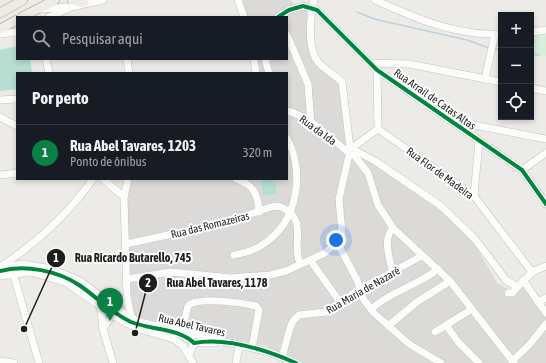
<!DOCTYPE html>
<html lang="pt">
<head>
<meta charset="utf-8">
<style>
  :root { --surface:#171b24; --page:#242831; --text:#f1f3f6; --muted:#9ea1a6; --line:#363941; --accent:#0b8043 }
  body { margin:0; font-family:"Asap Condensed",sans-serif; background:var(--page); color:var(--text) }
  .controls { position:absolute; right:12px; top:12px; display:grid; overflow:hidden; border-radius:0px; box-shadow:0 2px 6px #0003 }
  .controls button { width:36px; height:36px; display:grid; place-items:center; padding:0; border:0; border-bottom:1px solid var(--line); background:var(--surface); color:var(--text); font:20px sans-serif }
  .you { position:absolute; left:336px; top:240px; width:14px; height:14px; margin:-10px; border:3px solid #fff; border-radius:50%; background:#1a73e8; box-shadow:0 0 0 6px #1a73e833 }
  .badge { display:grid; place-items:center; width:26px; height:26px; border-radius:50%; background:var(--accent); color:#fff; font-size:13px; font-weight:700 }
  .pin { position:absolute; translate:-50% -33px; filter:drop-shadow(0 1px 2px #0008) }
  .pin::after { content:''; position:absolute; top:21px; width:14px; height:12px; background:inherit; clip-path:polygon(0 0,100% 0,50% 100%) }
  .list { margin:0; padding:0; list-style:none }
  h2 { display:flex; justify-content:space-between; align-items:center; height:52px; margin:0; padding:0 16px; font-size:17px }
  h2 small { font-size:13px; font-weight:400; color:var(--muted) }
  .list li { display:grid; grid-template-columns:26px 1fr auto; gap:12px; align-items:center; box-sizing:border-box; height:56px; padding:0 16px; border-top:1px solid var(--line) }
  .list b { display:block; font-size:15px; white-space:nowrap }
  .list p { margin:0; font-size:13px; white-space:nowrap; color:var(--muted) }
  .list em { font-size:13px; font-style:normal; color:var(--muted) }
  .icon { flex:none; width:22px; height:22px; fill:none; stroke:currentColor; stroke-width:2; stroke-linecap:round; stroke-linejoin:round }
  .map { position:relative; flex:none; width:546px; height:363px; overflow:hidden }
  .search { position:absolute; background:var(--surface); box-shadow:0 2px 6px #0003; left:16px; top:16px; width:272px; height:44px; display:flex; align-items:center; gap:10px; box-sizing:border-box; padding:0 14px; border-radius:0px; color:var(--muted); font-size:15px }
  .panel { position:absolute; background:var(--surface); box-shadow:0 2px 6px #0003; left:16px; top:72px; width:272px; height:108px; border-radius:0px }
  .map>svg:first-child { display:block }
</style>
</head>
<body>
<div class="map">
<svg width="546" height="363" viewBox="0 0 546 363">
  <rect width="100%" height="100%" fill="#ecebe7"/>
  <!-- residential -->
  <polygon fill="#dbdad8" points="237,0 291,0 296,7 306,5 313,59 342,82 348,148 365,154 427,196 472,240 497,283 513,292 521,280 546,315 546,363 303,363 266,346 176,327 138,317 133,314 124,277 120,193 126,179 287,179 287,73 257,73 254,59 287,59 287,17 243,17"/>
  <!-- park -->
  <polygon fill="#d7efda" points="546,35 546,57 531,53 531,36"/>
  <!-- pitch -->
  <g fill="#b7ded2">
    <polygon points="17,46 17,59 30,59 32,73 17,73 17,89 0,91 0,50"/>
    <polygon points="261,179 275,179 277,194 263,196"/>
  </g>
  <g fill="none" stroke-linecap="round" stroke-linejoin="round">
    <!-- stream -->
    <g stroke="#bed2dc" stroke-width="1.5">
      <polyline points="357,12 374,19 467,40 489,48"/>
      <polyline points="495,49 501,50"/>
      <polyline points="531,54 539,55"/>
    </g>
    <!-- minor casing -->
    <g stroke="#c2c1bf" stroke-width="8">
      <g id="minor">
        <polyline points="238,0 244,17"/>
        <path d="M314,0C310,15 307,49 318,62C325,70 335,75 342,82L350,148"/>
        <path d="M375,0C415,18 455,36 501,34"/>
        <polyline points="41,9 69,7"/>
        <polyline points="49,17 71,7 103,0"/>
        <polyline points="278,17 289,10 303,6 317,10 377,70 522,170 546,204"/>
        <polyline points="531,32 546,30"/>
        <polyline points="0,34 17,32"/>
        <polyline points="287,35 308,84 311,124"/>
        <polyline points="46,59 49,73"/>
        <polyline points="127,59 129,73"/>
        <polyline points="254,59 256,73"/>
        <polyline points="265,59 269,73"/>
        <polyline points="371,63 409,64 501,82"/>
        <polyline points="377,70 378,129"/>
        <polyline points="485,79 495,34"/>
        <polyline points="531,88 546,91"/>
        <polyline points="0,100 17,99"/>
        <path d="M287,111C307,115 332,139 348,152"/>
        <polyline points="0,117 17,126"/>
        <polyline points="454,121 546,139"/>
        <polyline points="378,129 474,196 532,272"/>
        <polyline points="353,147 378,129"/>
        <polyline points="356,151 375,161 441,206 475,239 506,280 517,287"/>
        <polyline points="354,155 368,173 378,205 393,228 450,281 514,363"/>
        <polyline points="522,170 546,153"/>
        <polyline points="0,175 17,173"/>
        <polyline points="103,179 124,197"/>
        <polyline points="128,179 124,197 127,297 132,320"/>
        <path d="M236,179C254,185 258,194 259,212"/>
        <polyline points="474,196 479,141"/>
        <polyline points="337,242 357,280 364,300 374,313 409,344 441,363"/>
        <path d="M126,244L224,223L274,206L281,207C309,219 291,242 300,264"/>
        <path d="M234,255C245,253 256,250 265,243C298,220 305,173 287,138"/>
        <polyline points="310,260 340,302"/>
        <path d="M3,265C39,241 68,214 93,179"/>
        <polyline points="0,267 23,264 52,269 82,282 116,309 140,322 269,352 296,363"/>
        <path d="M392,272C390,257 382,240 393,228"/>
        <polyline points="13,273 39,363"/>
        <polyline points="0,276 31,272 67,283 119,319 139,329 174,339 183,346 193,363"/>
        <polyline points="127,279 171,272 231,278 270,275 286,271 325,253 337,242 342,233 339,199 349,155"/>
        <polyline points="523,280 546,313"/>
        <polyline points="508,293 512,293 532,272 546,266"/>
        <polyline points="538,302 546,298"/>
        <polyline points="100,304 103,329 113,363"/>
        <polyline points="112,306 123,302 127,297"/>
        <path d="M371,309C391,291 417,286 438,269"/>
        <polyline points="446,325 458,342 479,363"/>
        <polyline points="388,326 417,302 450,281"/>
        <polyline points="103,329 112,315"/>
        <path d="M182,331L188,306C197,296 243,303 256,306L259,310L252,348"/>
        <polyline points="435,332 472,309"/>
        <polyline points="189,355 194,343 215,343"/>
        <polyline points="282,357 290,328 293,321 299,315 326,312 360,289 422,256"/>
        <polyline points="0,361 14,363"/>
        <polyline points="512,361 529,345 546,324"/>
        <polyline points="236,363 239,346"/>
      </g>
    </g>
    <!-- major casing -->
    <g stroke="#9f9a86" stroke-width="10">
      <g id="major">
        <polyline points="72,0 84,3"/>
        <polyline points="0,13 23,0"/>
        <polyline points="22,17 55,0"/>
        <polyline points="0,29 17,20"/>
      </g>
    </g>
    <!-- minor -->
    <use href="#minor" stroke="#fcfcfb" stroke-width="7"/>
    <!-- major -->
    <use href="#major" stroke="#efece5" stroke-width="9"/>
    <!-- cycleway casing -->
    <g stroke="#fff" stroke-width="6">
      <g id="cycleway">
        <polyline points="278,17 289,10 303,6 317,10 377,70 522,170 546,204"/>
        <path d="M0,271C25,264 58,271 79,285C97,297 111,313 131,322C151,330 179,328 194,343C227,337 266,350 296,363"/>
      </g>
    </g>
    <!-- cycleway -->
    <use href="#cycleway" stroke="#00873e" stroke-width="4"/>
  </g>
  <g text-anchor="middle" stroke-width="4" stroke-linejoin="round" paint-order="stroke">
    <!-- street labels -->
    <g font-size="11" fill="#1e1e1e" stroke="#fff">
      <text transform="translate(435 99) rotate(35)" y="4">Rua Arrail de Catas Altas</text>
      <text transform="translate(318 130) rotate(36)" y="4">Rua da Ida</text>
      <text transform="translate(440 173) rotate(36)" y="4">Rua Flor de Madeira</text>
      <text transform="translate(210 225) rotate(-14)" y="4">Rua das Romazeiras</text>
      <text transform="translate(363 290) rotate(-30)" y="4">Rua Maria de Nazaré</text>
      <text transform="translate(192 325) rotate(13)" y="4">Rua Abel Tavares</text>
    </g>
  </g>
  <!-- callouts -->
  <path fill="none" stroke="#1e1e1e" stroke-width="1.5" d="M24 329L56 258M135 333L148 283"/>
  <g fill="#1e1e1e" stroke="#fff" stroke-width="1.5">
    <circle cx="24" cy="329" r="4"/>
    <circle cx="135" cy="333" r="4"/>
    <circle cx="56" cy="258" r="10"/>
    <circle cx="148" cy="283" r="10"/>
  </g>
  <g font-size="12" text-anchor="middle" font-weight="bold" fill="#fff">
    <text x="56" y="262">1</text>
    <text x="148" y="287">2</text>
  </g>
  <g font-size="12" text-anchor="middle" font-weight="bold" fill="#1e1e1e" stroke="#fff" stroke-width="4" stroke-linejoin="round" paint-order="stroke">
    <text x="133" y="262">Rua Ricardo Butarello, 745</text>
    <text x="217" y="287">Rua Abel Tavares, 1178</text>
  </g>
</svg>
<div class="controls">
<button>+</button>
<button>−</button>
<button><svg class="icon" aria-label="locate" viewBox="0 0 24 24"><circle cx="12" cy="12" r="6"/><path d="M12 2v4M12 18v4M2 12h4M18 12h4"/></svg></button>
</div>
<div class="you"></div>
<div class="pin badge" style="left:110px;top:321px">1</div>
<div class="search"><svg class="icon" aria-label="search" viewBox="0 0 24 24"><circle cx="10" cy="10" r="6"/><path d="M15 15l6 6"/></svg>Pesquisar aqui</div>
<section class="panel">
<h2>Por perto<small></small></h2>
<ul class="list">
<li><span class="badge">1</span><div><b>Rua Abel Tavares, 1203</b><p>Ponto de ônibus</p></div><em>320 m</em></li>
</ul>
</section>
</div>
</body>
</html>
